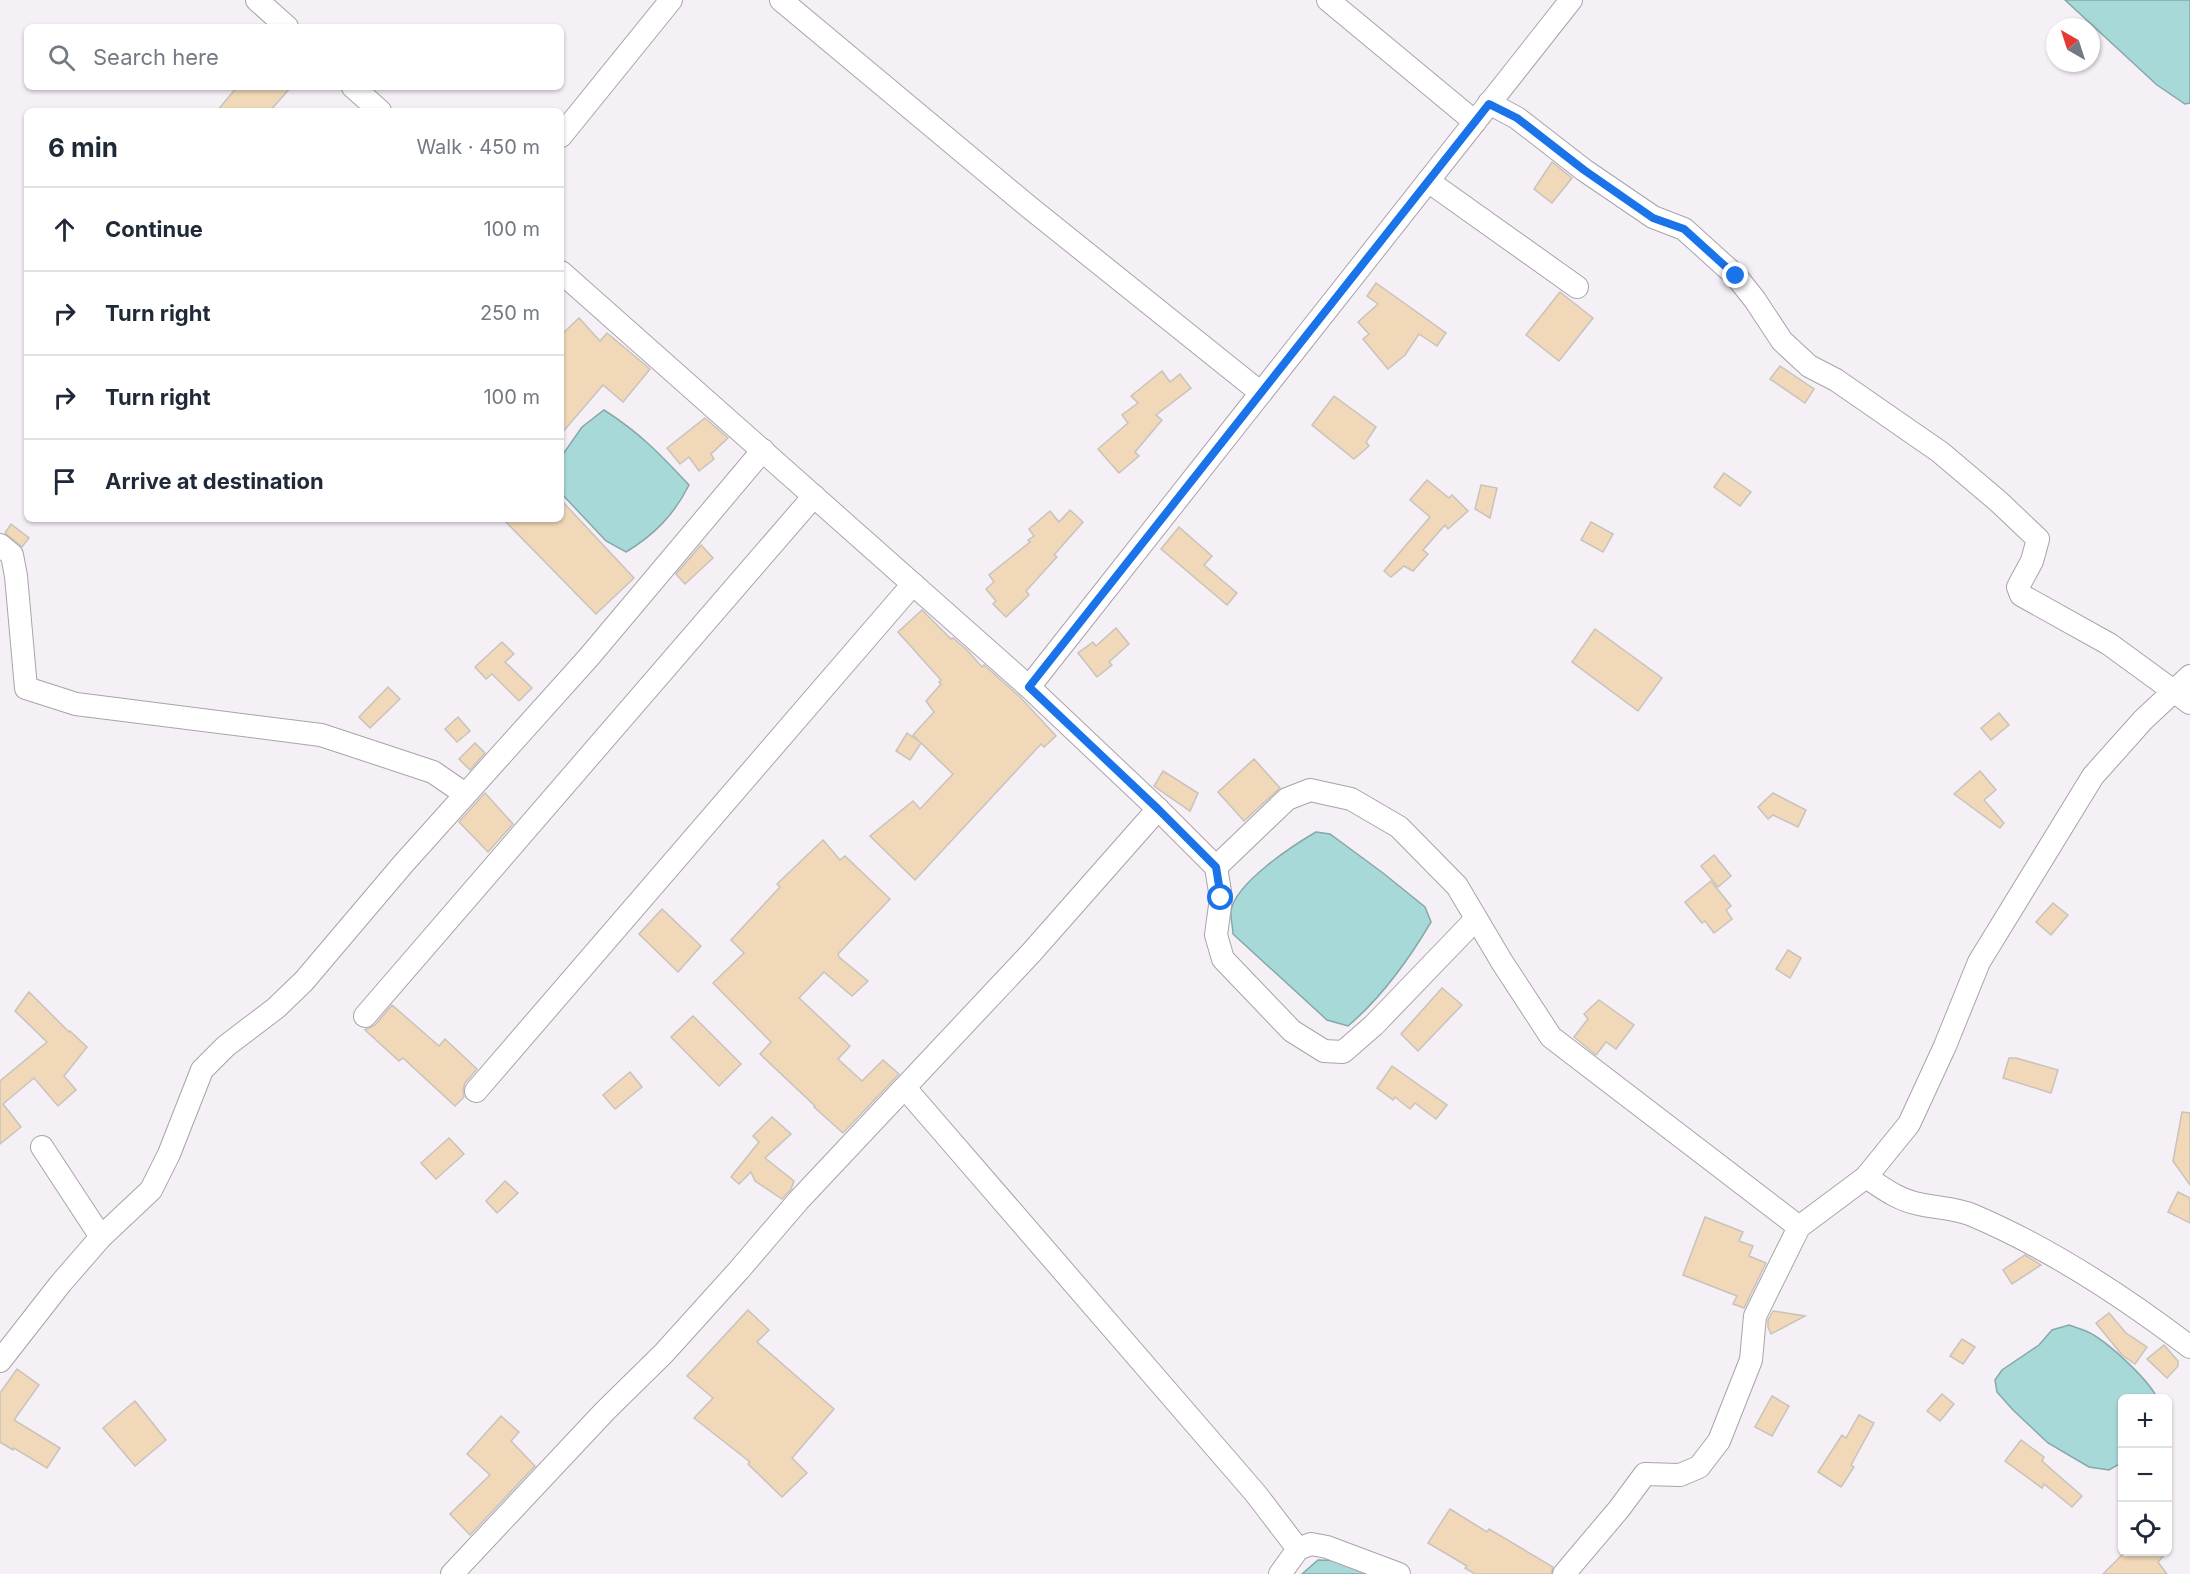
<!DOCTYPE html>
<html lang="en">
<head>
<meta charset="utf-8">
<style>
  :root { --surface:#fff; --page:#f6f6f7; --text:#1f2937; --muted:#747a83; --line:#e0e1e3 }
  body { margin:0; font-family:Inter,sans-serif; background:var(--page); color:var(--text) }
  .controls { position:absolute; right:18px; bottom:18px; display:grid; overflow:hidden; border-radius:9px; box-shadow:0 2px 4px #0004 }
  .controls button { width:54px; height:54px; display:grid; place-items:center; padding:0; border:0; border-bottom:2px solid var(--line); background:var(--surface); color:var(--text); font:30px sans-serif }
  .compass { position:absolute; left:2046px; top:18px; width:54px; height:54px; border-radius:50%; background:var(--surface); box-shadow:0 2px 4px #0004; rotate:321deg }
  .stop { position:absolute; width:18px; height:18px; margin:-14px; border:4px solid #1a73e8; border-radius:50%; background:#fff }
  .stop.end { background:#1a73e8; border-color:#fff; box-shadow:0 2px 6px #0008 }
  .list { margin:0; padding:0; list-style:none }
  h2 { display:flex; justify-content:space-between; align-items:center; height:78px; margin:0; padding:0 24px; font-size:26px }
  h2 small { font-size:20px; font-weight:400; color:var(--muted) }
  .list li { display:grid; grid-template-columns:39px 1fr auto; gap:18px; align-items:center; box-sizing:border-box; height:84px; padding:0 24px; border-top:2px solid var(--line) }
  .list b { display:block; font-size:22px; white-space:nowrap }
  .list em { font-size:20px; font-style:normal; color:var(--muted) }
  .icon { flex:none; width:33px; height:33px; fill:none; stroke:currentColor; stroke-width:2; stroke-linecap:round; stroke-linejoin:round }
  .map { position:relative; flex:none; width:2190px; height:1574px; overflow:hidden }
  .search { position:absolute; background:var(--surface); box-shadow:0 2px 4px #0004; left:24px; top:24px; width:540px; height:66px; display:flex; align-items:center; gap:15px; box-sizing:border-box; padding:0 21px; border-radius:9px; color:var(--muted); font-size:22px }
  .panel { position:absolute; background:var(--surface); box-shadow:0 2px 4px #0004; left:24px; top:108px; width:540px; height:414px; border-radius:9px }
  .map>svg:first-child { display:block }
</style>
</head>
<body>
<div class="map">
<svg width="2190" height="1574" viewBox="0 0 2190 1574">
  <rect width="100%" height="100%" fill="#f5eff6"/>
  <!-- water -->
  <g fill="#a8d9d9" stroke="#87a8a9" stroke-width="1.5">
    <polygon points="2065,0 2190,0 2190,103 2185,104 2157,85"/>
    <path d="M604,410C640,433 660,454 689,485C674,515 654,535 626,552L606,541L561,493V457L582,427Z"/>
    <path d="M1316,832L1330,834L1383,873L1425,907L1431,922C1408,961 1382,997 1348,1026L1327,1020L1233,934C1233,927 1230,917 1231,910C1237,882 1292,846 1316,832Z"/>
    <path d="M2069,1325C2075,1327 2082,1329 2088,1332C2107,1341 2144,1376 2155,1394L2153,1398H2122L2121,1463L2109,1470L2089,1467L2048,1443L2013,1410L1997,1392L1995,1380L2002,1370L2039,1345L2052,1330Z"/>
    <polygon points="1318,1560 1350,1561 1379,1574 1302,1574"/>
  </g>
  <!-- building -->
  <g fill="#f1d8b8" stroke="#c8c3bc" stroke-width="1.5">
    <polygon points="237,87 291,87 270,111 217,111"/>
    <polygon points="1552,162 1572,178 1552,203 1534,189"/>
    <polygon points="1376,283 1446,333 1437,346 1419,334 1405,355 1388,369 1363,339 1369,334 1358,322 1378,304 1367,296"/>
    <polygon points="1560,292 1593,318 1559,361 1526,335"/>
    <polygon points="579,318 600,341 607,333 650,369 623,402 603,385 561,434 561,335"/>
    <polygon points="1780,366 1814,389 1805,403 1770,379"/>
    <polygon points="1162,371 1170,382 1180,374 1191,388 1156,415 1162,420 1135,452 1139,456 1119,473 1098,449 1128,423 1122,415 1138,403 1131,396"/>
    <polygon points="1334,396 1376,427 1366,442 1369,446 1354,459 1312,425"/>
    <polygon points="705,418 728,438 711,454 714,459 699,471 689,457 680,464 667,448"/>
    <polygon points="1724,473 1751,492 1740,506 1714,487"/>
    <polygon points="1427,480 1449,498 1452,495 1468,511 1448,529 1445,525 1423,550 1428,554 1413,571 1404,566 1391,577 1384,571 1430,517 1410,500"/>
    <polygon points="1481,485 1497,488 1490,518 1475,509"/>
    <polygon points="561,500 634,578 596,614 503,519 561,519"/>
    <polygon points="1070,510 1083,522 1054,555 1057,557 1026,591 1029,595 1006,617 993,604 996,601 986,589 994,582 989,575 1030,542 1028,540 1034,536 1029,529 1050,511 1059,522"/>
    <polygon points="1591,522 1613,534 1603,552 1581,540"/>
    <polygon points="11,524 29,538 22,547 5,533"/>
    <polygon points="1179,527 1212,556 1204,565 1237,593 1227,605 1161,549"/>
    <polygon points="701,545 713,558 685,584 676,574"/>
    <polygon points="922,610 951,639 953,638 968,651 982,667 984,665 1020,697 1056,736 1044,747 1041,744 915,880 870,836 913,801 920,809 953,774 921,743 910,760 896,751 907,733 920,742 913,735 934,712 926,701 941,684 939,682 941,680 898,632"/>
    <polygon points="1116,628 1129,644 1109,662 1112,665 1097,677 1078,653 1093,642 1096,646"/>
    <polygon points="1595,629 1662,678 1638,711 1572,662"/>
    <polygon points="502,642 514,654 505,662 532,688 519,701 492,674 486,679 475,667"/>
    <polygon points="388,687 400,699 370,728 359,717"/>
    <polygon points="1999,713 2009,725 1991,740 1981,728"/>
    <polygon points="458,717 470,731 457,742 445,729"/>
    <polygon points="475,743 485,753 470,770 459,759"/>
    <polygon points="1254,759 1280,788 1244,821 1218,792"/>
    <polygon points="1163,771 1198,793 1190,811 1154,786"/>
    <polygon points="1980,771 1996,790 1984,800 2004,823 2000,828 1954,794"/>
    <polygon points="485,793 513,824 488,852 459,822"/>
    <polygon points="1773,793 1806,810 1798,827 1773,815 1768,819 1758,807"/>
    <polygon points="823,840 840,860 845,856 890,899 838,954 839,957 868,981 852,996 824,972 799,998 850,1046 838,1059 862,1081 883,1060 899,1074 843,1133 814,1107 815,1106 760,1054 771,1042 713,983 744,953 731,940 780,887 777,884"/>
    <polygon points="1714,855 1731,876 1718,887 1701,866"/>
    <polygon points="1711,881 1731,906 1726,910 1732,919 1714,933 1705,921 1702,923 1685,902"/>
    <polygon points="2053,903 2068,915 2051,935 2036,922"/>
    <polygon points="662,909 701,946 678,972 639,934"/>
    <polygon points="1788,950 1801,958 1790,978 1776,969"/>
    <polygon points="1442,988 1462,1005 1418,1051 1401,1034"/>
    <polygon points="29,992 69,1032 70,1031 87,1047 64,1076 76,1090 58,1106 34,1078 3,1104 21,1127 0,1144 0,1081 47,1042 15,1011"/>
    <polygon points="1599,1000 1634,1025 1616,1049 1606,1042 1596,1055 1574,1037 1588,1019 1584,1014"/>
    <polygon points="392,1005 439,1046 445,1039 477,1069 465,1083 463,1089 464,1097 455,1106 403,1058 399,1061 365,1030 375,1025"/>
    <polygon points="693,1016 741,1064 719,1086 671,1037"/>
    <polygon points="2009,1058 2016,1058 2058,1070 2051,1093 2003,1078"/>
    <polygon points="1392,1066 1447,1105 1436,1119 1415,1103 1410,1109 1395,1097 1393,1100 1377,1088"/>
    <polygon points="630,1072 642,1087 615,1109 603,1095"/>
    <polygon points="2182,1112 2190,1113 2190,1185 2173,1161"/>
    <polygon points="772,1117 791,1134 765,1158 794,1181 791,1189 782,1199 755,1181 751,1172 739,1184 731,1177 759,1142 753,1136"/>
    <polygon points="449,1138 464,1154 436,1179 421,1163"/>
    <polygon points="505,1181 518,1193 497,1213 486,1201"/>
    <polygon points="2178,1192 2190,1198 2190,1223 2168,1212"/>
    <polygon points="1705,1217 1743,1232 1739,1241 1753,1246 1749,1256 1766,1263 1744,1308 1733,1304 1737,1296 1683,1275"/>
    <polygon points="2025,1255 2041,1265 2012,1284 2003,1270"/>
    <polygon points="748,1310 769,1330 757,1342 834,1409 792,1458 807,1473 782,1497 748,1464 750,1462 694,1418 713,1398 687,1376"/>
    <polygon points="1773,1311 1805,1316 1771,1334 1768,1327 1768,1320"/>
    <polygon points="2109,1313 2126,1333 2147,1347 2135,1364 2122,1355 2096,1323"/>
    <polygon points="1962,1339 1975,1347 1963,1364 1950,1356"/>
    <polygon points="2164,1345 2178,1361 2178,1366 2167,1378 2147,1359"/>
    <polygon points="17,1369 39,1385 14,1420 60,1448 47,1468 14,1448 13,1450 0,1442 0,1393"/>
    <polygon points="1942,1394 1954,1404 1940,1421 1927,1411"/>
    <polygon points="1772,1396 1789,1406 1772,1436 1755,1427"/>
    <polygon points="135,1401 166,1440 135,1466 103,1428"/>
    <polygon points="1859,1415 1874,1423 1851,1465 1854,1467 1841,1487 1818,1472 1842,1435 1846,1438"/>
    <polygon points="501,1416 519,1432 511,1441 535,1466 470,1535 450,1514 490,1475 467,1454"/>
    <polygon points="2021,1440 2044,1457 2042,1461 2082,1496 2072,1507 2044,1484 2042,1488 2005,1461"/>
    <polygon points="1450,1509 1487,1532 1489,1529 1553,1567 1551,1574 1475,1574 1465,1568 1467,1566 1428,1543"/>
    <polygon points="2126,1551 2168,1551 2158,1562 2167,1574 2103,1574"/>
  </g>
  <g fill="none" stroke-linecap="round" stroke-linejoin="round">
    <!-- street casing -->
    <g stroke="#a9a3aa" stroke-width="24">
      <g id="street">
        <polyline points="257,0 287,27"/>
        <polyline points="781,0 1029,207 1261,393"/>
        <polyline points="1328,0 1475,122"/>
        <polyline points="353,87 380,111"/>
        <polyline points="1489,103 1517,118 1584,170 1653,217 1684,229 1736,276 1755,300 1782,341 1809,366 1836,380 1940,452 1999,502 2038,539 2032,561 2018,587 2021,595 2109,644 2190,703"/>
        <polyline points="561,136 671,0"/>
        <polyline points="1428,181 1577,287"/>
        <polyline points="561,272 1029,687"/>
        <polyline points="0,545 12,555 16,576 26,688 76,704 321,735 433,772 465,794"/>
        <polyline points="1158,809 1216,867 1287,799 1310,790 1351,799 1399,827 1457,886 1502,962 1551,1037 1799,1227"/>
        <polyline points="1216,867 1221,898 1216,935 1223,959 1292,1031 1324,1051 1343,1052 1374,1025 1476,919"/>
        <polyline points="365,1016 814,496"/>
        <polyline points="905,1088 1256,1494 1298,1549"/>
        <polyline points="476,1091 913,584"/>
        <polyline points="42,1147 101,1237"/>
        <path d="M1866,1177C1883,1188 1898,1200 1919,1204C1936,1208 1956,1208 1972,1215C2050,1248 2123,1296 2190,1347"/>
        <polyline points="0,1361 61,1283 101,1237 151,1190 169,1154 202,1070 226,1046 276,1008 304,981 404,863 589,657 763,450"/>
        <polyline points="452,1574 605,1411 664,1353 739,1270 798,1201 1031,953 1158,809 1029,687 1571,0"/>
        <polyline points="1280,1574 1298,1549 1311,1544 1327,1547 1399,1574"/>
        <polyline points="1564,1574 1619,1509 1645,1474 1680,1475 1699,1467 1719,1441 1751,1360 1755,1316 1799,1227 1866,1177 1909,1124 1945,1046 1979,962 2093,776 2143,720 2190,676"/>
      </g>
    </g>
    <!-- street -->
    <use href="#street" stroke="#fff" stroke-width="22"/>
  </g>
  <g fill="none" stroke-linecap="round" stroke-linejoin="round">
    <!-- route -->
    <polyline stroke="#1a73e8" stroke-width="8" points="1221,898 1216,867 1158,809 1029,687 1489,104 1517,118 1584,170 1653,218 1684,229 1736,276"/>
  </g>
</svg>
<div class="controls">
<button>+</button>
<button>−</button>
<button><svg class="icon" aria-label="locate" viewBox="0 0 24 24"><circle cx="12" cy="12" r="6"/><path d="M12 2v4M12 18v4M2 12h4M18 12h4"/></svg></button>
</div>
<svg class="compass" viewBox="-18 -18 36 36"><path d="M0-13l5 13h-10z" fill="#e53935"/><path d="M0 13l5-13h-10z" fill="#747a83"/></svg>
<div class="stop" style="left:1221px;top:898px"></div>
<div class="stop end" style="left:1736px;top:276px"></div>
<div class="search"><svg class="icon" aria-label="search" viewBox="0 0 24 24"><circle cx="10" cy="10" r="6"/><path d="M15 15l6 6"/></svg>Search here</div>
<section class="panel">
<h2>6 min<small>Walk · 450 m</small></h2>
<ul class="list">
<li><svg class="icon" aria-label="ahead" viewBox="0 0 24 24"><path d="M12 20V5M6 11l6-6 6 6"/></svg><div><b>Continue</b></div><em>100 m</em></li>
<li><svg class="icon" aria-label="right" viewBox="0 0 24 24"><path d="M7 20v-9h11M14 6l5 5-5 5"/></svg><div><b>Turn right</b></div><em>250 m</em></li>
<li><svg class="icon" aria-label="right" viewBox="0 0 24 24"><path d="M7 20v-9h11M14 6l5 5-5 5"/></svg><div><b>Turn right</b></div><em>100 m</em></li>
<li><svg class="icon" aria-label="arrive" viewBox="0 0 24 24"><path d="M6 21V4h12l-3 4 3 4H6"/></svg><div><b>Arrive at destination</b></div></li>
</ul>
</section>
</div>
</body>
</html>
